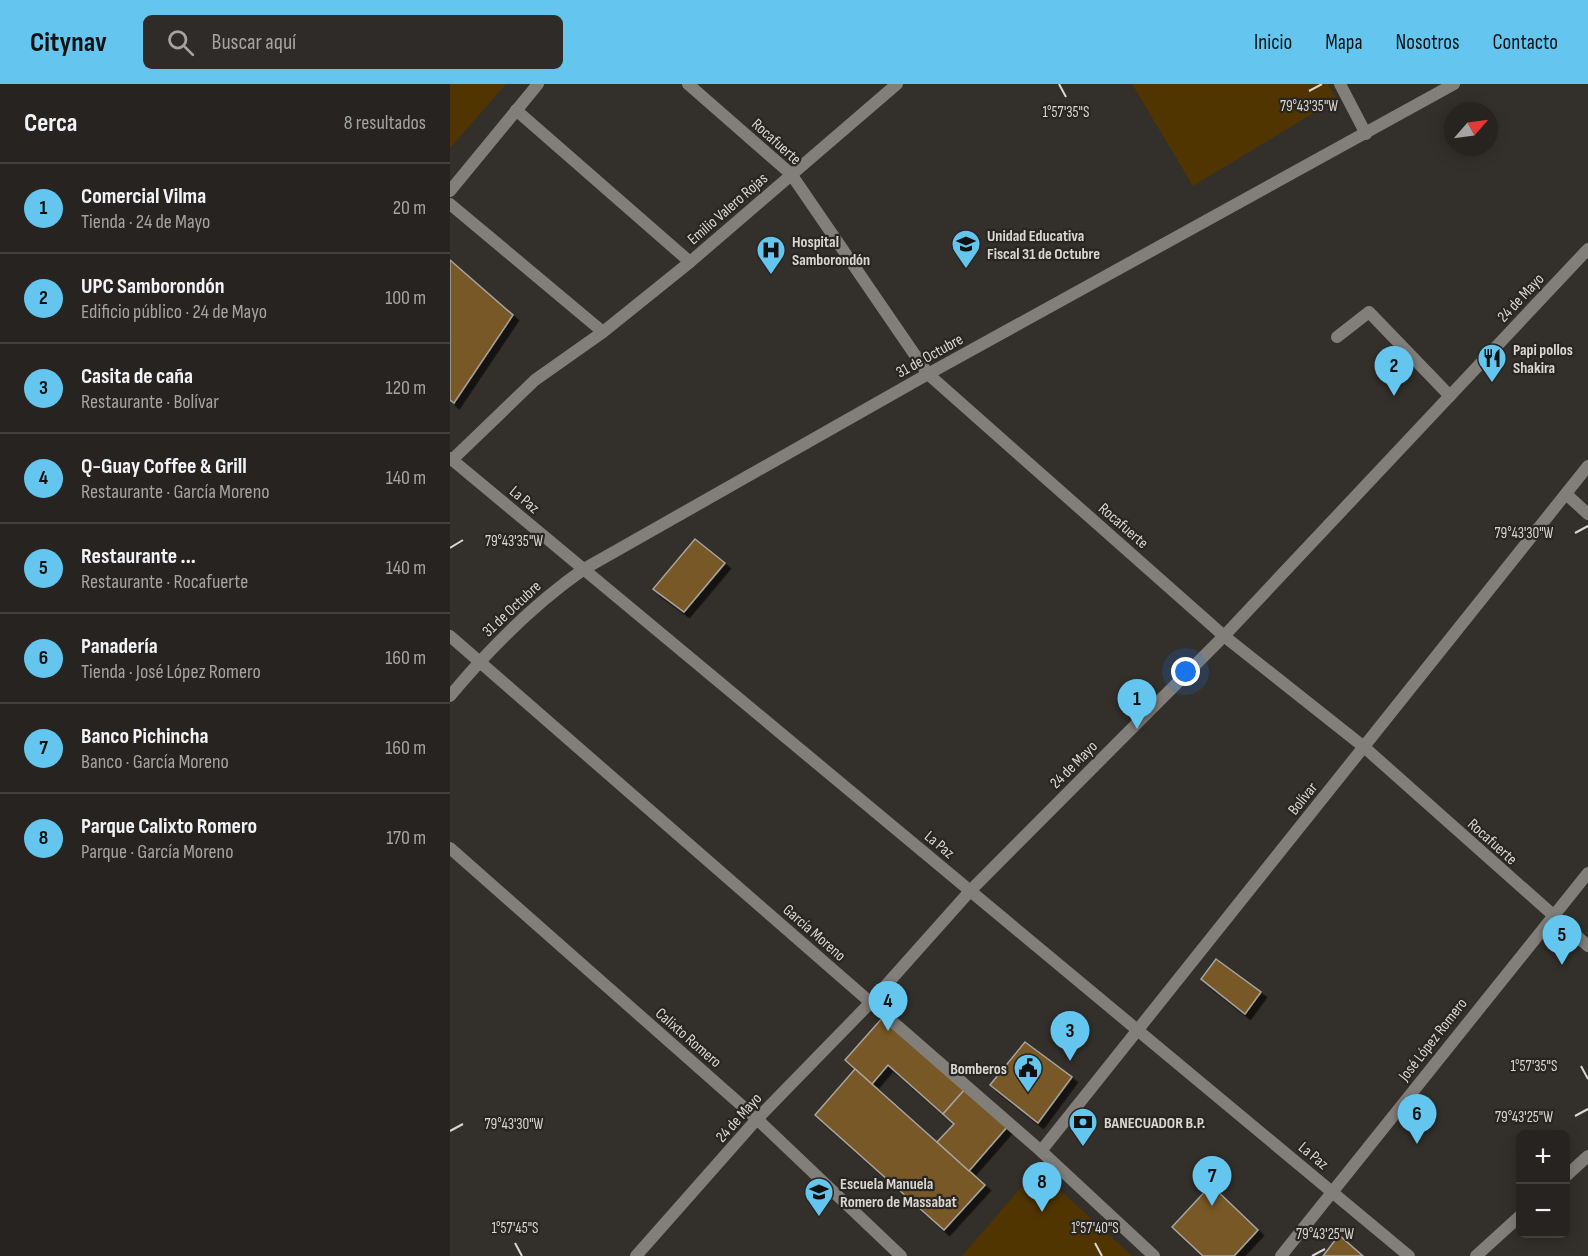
<!DOCTYPE html>
<html lang="es">
<head>
<meta charset="utf-8">
<style>
  :root { --surface:#262320; --page:#2e2b29; --text:#f1f3f6; --muted:#a4a4a5; --line:#42403e; --accent:#64c5ee }
  body { margin:0; font-family:"Sofia Sans Condensed",sans-serif; background:var(--page); color:var(--text) }
  .controls { position:absolute; right:18px; bottom:18px; display:grid; overflow:hidden; border-radius:9px; box-shadow:0 3px 15px #0003 }
  .controls button { width:54px; height:54px; display:grid; place-items:center; padding:0; border:0; border-bottom:2px solid var(--line); background:var(--surface); color:var(--text); font:30px sans-serif }
  .compass { position:absolute; left:994px; top:18px; width:54px; height:54px; border-radius:50%; background:var(--surface); box-shadow:0 3px 15px #0003; rotate:62deg }
  .you { position:absolute; left:736px; top:588px; width:21px; height:21px; margin:-15px; border:4px solid #fff; border-radius:50%; background:#1a73e8; box-shadow:0 0 0 9px #1a73e833 }
  .badge { display:grid; place-items:center; width:39px; height:39px; border-radius:50%; background:var(--accent); color:#111; font-size:20px; font-weight:700 }
  .pin { position:absolute; translate:-50% -50px; filter:drop-shadow(0 2px 3px #0008) }
  .pin::after { content:''; position:absolute; top:32px; width:21px; height:18px; background:inherit; clip-path:polygon(0 0,100% 0,50% 100%) }
  .list { margin:0; padding:0; list-style:none }
  h2 { display:flex; justify-content:space-between; align-items:center; height:78px; margin:0; padding:0 24px; font-size:26px }
  h2 small { font-size:20px; font-weight:400; color:var(--muted) }
  .list li { display:grid; grid-template-columns:39px 1fr auto; gap:18px; align-items:center; box-sizing:border-box; height:90px; padding:0 24px; border-top:2px solid var(--line) }
  .list b { display:block; font-size:22px; white-space:nowrap }
  .list p { margin:0; font-size:20px; white-space:nowrap; color:var(--muted) }
  .list em { font-size:20px; font-style:normal; color:var(--muted) }
  .icon { flex:none; width:33px; height:33px; fill:none; stroke:currentColor; stroke-width:2; stroke-linecap:round; stroke-linejoin:round }
  .map { position:relative; flex:none; width:1138px; height:1172px; overflow:hidden }
  header { display:flex; align-items:center; gap:36px; box-sizing:border-box; height:84px; padding:0 30px; background:var(--accent); color:#111 }
  header strong { font-size:28px }
  nav { display:flex; gap:33px; margin-inline-start:auto; font-size:21px }
  .search { width:420px; height:54px; background:var(--page); display:flex; align-items:center; gap:15px; box-sizing:border-box; padding:0 21px; border-radius:9px; color:var(--muted); font-size:22px }
  main { display:flex }
  aside { flex:1; background:var(--surface) }
  .map>svg:first-child { display:block }
</style>
</head>
<body>
<header>
<strong>Citynav</strong>
<div class="search"><svg class="icon" aria-label="search" viewBox="0 0 24 24"><circle cx="10" cy="10" r="6"/><path d="M15 15l6 6"/></svg>Buscar aquí</div>
<nav><a>Inicio</a><a>Mapa</a><a>Nosotros</a><a>Contacto</a></nav>
</header>
<main>
<aside>
<h2>Cerca<small>8 resultados</small></h2>
<ul class="list">
<li><span class="badge">1</span><div><b>Comercial Vilma</b><p>Tienda · 24 de Mayo</p></div><em>20 m</em></li>
<li><span class="badge">2</span><div><b>UPC Samborondón</b><p>Edificio público · 24 de Mayo</p></div><em>100 m</em></li>
<li><span class="badge">3</span><div><b>Casita de caña</b><p>Restaurante · Bolívar</p></div><em>120 m</em></li>
<li><span class="badge">4</span><div><b>Q-Guay Coffee &amp; Grill</b><p>Restaurante · García Moreno</p></div><em>140 m</em></li>
<li><span class="badge">5</span><div><b>Restaurante ...</b><p>Restaurante · Rocafuerte</p></div><em>140 m</em></li>
<li><span class="badge">6</span><div><b>Panadería</b><p>Tienda · José López Romero</p></div><em>160 m</em></li>
<li><span class="badge">7</span><div><b>Banco Pichincha</b><p>Banco · García Moreno</p></div><em>160 m</em></li>
<li><span class="badge">8</span><div><b>Parque Calixto Romero</b><p>Parque · García Moreno</p></div><em>170 m</em></li>
</ul>
</aside>
<div class="map">
<svg width="1138" height="1172" viewBox="0 0 1138 1172">
  <defs>
    <filter id="shadow"><feDropShadow dx="5.5" dy="5.5" stdDeviation="0" flood-color="#0009"/></filter>
  </defs>
  <rect width="100%" height="100%" fill="#332f2b"/>
  <!-- green -->
  <g fill="#513500">
    <polygon points="0,0 56,0 0,64"/>
    <polygon points="682,0 878,0 887,15 743,102"/>
    <polygon points="587,1085 682,1172 512,1172"/>
  </g>
  <!-- building -->
  <g fill="#785827" stroke="#a8a49e" stroke-width="1.5" filter="url(#shadow)">
    <polygon points="0,176 63,231 4,319 0,316"/>
    <polygon points="245,455 275,479 234,528 203,505"/>
    <polygon points="766,875 811,908 795,930 751,895"/>
    <polygon points="434,932 516,1004 493,1030 438,981 422,1000 395,976"/>
    <polygon points="575,958 622,993 588,1039 540,1001"/>
    <polygon points="405,985 535,1101 494,1146 365,1031"/>
    <polygon points="516,1004 558,1042 519,1087 487,1058 504,1040 493,1030"/>
    <polygon points="761,1101 808,1146 784,1172 753,1172 722,1143"/>
    <polygon points="889,1151 913,1172 873,1172"/>
  </g>
  <g fill="none" stroke-linecap="round" stroke-linejoin="round">
    <!-- minor -->
    <g stroke="#827e79" stroke-width="12">
      <polyline points="238,0 341,90 478,290 774,552 914,663 1138,862"/>
      <polyline points="890,0 916,50"/>
      <polyline points="66,26 240,178"/>
      <polyline points="0,107 88,0"/>
      <polyline points="0,120 153,248"/>
      <polyline points="887,253 919,228 1000,312"/>
      <polyline points="0,374 959,1172"/>
      <polyline points="2,376 85,296 153,248 240,178 447,0"/>
      <polyline points="1116,410 1138,430"/>
      <polyline points="0,552 591,1067 704,1172"/>
      <polyline points="0,764 307,1035 451,1172"/>
      <polyline points="591,1067 1138,382"/>
      <polyline points="1116,1092 1138,1072"/>
      <polyline points="186,1172 307,1035 421,918 520,807 774,552 1138,165"/>
      <polyline points="831,1172 1138,789"/>
      <polyline points="1026,1172 1070,1132"/>
    </g>
    <!-- tertiary -->
    <path stroke="#827e79" stroke-width="12" d="M0,612C39,565 84,520 134,485L478,290L1004,0"/>
  </g>
  <!-- ticks -->
  <path fill="none" stroke="#d9d7d4" stroke-width="2" d="M609,0L616,13M859,7L872,0M1125,449L1138,442M0,464L13,456M1131,982L1138,995M1125,1032L1138,1025M0,1047L13,1040M65,1159L72,1172M645,1159L652,1172M862,1172L875,1165"/>
  <!-- icons -->
  <defs>
    <g id="school-pin" transform="scale(1.5)"><path d="M0 17L-7.5 6A9.5 9.5 0 1 1 7.5 6Z" fill="#64c5ee" stroke="#292621"/><path d="M0-5L7-2L0 1L-7-2ZM-4 1L0 2.5L4 1V4Q0 6-4 4Z" fill="#111"/></g>
    <g id="hospital-pin" transform="scale(1.5)"><path d="M0 17L-7.5 6A9.5 9.5 0 1 1 7.5 6Z" fill="#64c5ee" stroke="#292621"/><path d="M-5-5h3v3.5h4V-5h3V5h-3V1.5h-4V5h-3Z" fill="#111"/></g>
    <g id="restaurant-pin" transform="scale(1.5)"><path d="M0 17L-7.5 6A9.5 9.5 0 1 1 7.5 6Z" fill="#64c5ee" stroke="#292621"/><path d="M-5-6h1v4h1v-4h1v4h1v-4h1v5L-1.5 .5V6h-2V.5L-5-1ZM5-6V6H3V1.5H1.5Q1.5-4 5-6Z" fill="#111"/></g>
    <g id="civic-pin" transform="scale(1.5)"><path d="M0 17L-7.5 6A9.5 9.5 0 1 1 7.5 6Z" fill="#64c5ee" stroke="#292621"/><path d="M-.6-6.5H3V-4.5H.6V-3L4-1V1h2V6H-6V1h2V-1L-.6-3ZM-1.2 2.5V6h2.4V2.5Z" fill="#111"/></g>
    <g id="bank-pin" transform="scale(1.5)"><path d="M0 17L-7.5 6A9.5 9.5 0 1 1 7.5 6Z" fill="#64c5ee" stroke="#292621"/><path d="M-6-4H6V4H-6ZM0-2.3a2.3 2.3 0 1 0 0 4.6a2.3 2.3 0 1 0 0-4.6Z" fill="#111"/></g>
  </defs>
  <g fill-rule="evenodd">
    <use href="#school-pin" x="516" y="160"/>
    <use href="#hospital-pin" x="321" y="166"/>
    <use href="#restaurant-pin" x="1042" y="274"/>
    <use href="#civic-pin" x="578" y="984"/>
    <use href="#bank-pin" x="633" y="1038"/>
    <use href="#school-pin" x="369" y="1108"/>
  </g>
  <g text-anchor="middle" stroke-width="4.5" stroke-linejoin="round" paint-order="stroke">
    <!-- street labels -->
    <g font-size="16" fill="#d9d7d4" stroke="#292621">
      <text transform="translate(327 57) rotate(42)" y="6">Rocafuerte</text>
      <text transform="translate(277 124) rotate(-41)" y="6">Emilio Valero Rojas</text>
      <text transform="translate(1070 213) rotate(-47)" y="6">24 de Mayo</text>
      <text transform="translate(479 271) rotate(-29)" y="6">31 de Octubre</text>
      <text transform="translate(75 415) rotate(40)" y="6">La Paz</text>
      <text transform="translate(674 441) rotate(41)" y="6">Rocafuerte</text>
      <text transform="translate(61 524) rotate(-43)" y="6">31 de Octubre</text>
      <text transform="translate(623 680) rotate(-45)" y="6">24 de Mayo</text>
      <text transform="translate(852 714) rotate(-51)" y="6">Bolívar</text>
      <text transform="translate(1043 757) rotate(42)" y="6">Rocafuerte</text>
      <text transform="translate(490 760) rotate(40)" y="6">La Paz</text>
      <text transform="translate(365 848) rotate(41)" y="6">García Moreno</text>
      <text transform="translate(239 953) rotate(41)" y="6">Calixto Romero</text>
      <text transform="translate(982 955) rotate(-52)" y="6">José López Romero</text>
      <text transform="translate(288 1033) rotate(-48)" y="6">24 de Mayo</text>
      <text transform="translate(864 1071) rotate(40)" y="6">La Paz</text>
    </g>
    <!-- poi labels -->
    <g font-size="16" font-weight="bold" fill="#d9d7d4" stroke="#292621" text-anchor="start">
      <text x="537" y="157">Unidad Educativa<tspan x="537" dy="18">Fiscal 31 de Octubre</tspan></text>
      <text x="342" y="163">Hospital<tspan x="342" dy="18">Samborondón</tspan></text>
      <text x="1063" y="271">Papi pollos<tspan x="1063" dy="18">Shakira</tspan></text>
      <text x="557" y="990" text-anchor="end">Bomberos</text>
      <text x="654" y="1044">BANECUADOR B.P.</text>
      <text x="390" y="1105">Escuela Manuela<tspan x="390" dy="18">Romero de Massabat</tspan></text>
    </g>
  </g>
  <g font-size="15" text-anchor="middle" fill="#d9d7d4" stroke="#292621" stroke-width="4.5" stroke-linejoin="round" paint-order="stroke">
    <text x="859" y="27">79°43'35"W</text>
    <text x="616" y="33">1°57'35"S</text>
    <text x="1074" y="454">79°43'30"W</text>
    <text x="64" y="462">79°43'35"W</text>
    <text x="1084" y="987">1°57'35"S</text>
    <text x="1074" y="1038">79°43'25"W</text>
    <text x="64" y="1045">79°43'30"W</text>
    <text x="65" y="1149">1°57'45"S</text>
    <text x="645" y="1149">1°57'40"S</text>
    <text x="875" y="1155">79°43'25"W</text>
  </g>
</svg>
<div class="controls">
<button>+</button>
<button>−</button>
</div>
<svg class="compass" viewBox="-18 -18 36 36"><path d="M0-13l5 13h-10z" fill="#e53935"/><path d="M0 13l5-13h-10z" fill="#a4a4a5"/></svg>
<div class="you"></div>
<div class="pin badge" style="left:687px;top:645px">1</div>
<div class="pin badge" style="left:944px;top:312px">2</div>
<div class="pin badge" style="left:620px;top:977px">3</div>
<div class="pin badge" style="left:438px;top:947px">4</div>
<div class="pin badge" style="left:1112px;top:881px">5</div>
<div class="pin badge" style="left:967px;top:1060px">6</div>
<div class="pin badge" style="left:762px;top:1122px">7</div>
<div class="pin badge" style="left:592px;top:1128px">8</div>
</div>
</main>
</body>
</html>
